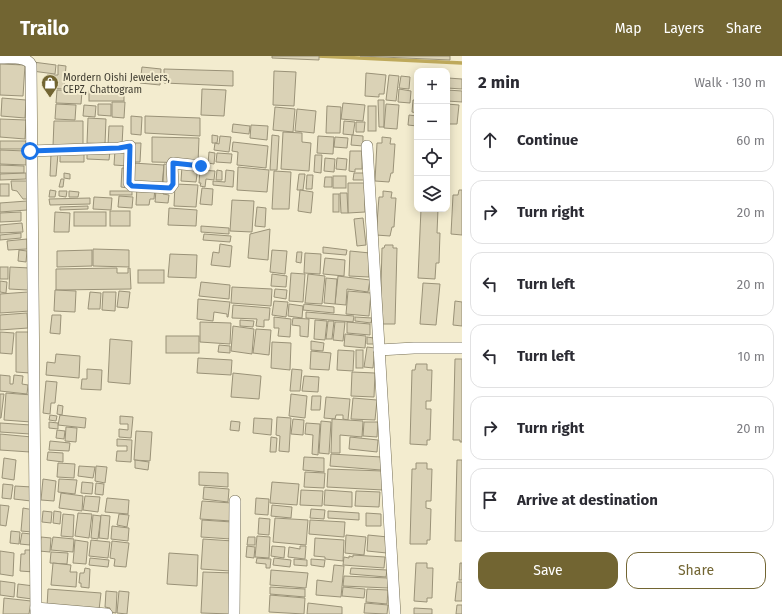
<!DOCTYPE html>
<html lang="en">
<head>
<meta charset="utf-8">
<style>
  :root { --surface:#fff; --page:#f7f7f7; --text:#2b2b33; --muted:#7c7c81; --line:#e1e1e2; --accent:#726532 }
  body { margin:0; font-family:"Fira Sans",sans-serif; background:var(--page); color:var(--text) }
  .controls { position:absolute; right:12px; top:12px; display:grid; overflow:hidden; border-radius:8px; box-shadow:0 2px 10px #0003 }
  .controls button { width:36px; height:36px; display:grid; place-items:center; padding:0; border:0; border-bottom:1px solid var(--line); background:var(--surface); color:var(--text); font:20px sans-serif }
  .stop { position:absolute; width:12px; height:12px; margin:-9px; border:3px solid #1a73e8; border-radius:50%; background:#fff }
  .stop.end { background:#1a73e8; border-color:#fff; box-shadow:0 1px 4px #0008 }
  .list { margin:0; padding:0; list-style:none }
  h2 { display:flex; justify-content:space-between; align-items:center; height:52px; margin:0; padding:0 16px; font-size:17px }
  h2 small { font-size:13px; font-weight:400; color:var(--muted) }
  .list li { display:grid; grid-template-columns:26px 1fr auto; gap:12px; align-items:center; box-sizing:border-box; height:64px; margin:0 8px 8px; padding:0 8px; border:1px solid var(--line); border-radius:12px }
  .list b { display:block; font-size:15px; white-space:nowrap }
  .list em { font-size:13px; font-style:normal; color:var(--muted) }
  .actions { display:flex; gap:8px; padding:12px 16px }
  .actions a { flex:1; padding:9px 0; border:1px solid var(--accent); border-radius:12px; text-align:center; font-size:14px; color:var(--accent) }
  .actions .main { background:var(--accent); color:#fff }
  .icon { flex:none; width:22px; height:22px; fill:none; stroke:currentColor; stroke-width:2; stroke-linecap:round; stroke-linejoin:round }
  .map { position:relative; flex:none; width:462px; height:558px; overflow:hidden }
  header { display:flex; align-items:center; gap:24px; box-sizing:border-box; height:56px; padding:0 20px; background:var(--accent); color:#fff }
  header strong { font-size:19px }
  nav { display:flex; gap:22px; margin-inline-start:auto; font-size:14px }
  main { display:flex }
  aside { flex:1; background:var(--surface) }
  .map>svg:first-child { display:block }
</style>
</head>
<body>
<header>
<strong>Trailo</strong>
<nav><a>Map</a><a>Layers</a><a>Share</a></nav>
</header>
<main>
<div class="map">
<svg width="462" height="558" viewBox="0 0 462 558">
  <rect width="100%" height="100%" fill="#f3eccf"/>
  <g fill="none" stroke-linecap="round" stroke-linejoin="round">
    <!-- stream -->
    <polyline stroke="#bea95b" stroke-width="3.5" points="318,0 462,7"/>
  </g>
  <!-- building -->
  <g fill="#dad2b6" stroke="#9a9278">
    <polygon points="272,0 319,0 319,4 272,2"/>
    <polygon points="360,0 450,0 450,4"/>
    <polygon points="33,6 56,9 55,18 32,15"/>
    <polygon points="0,8 25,9 23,40 0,39"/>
    <polygon points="58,9 66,10 64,33 46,32 47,19 58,19"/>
    <polygon points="142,11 161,13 160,29 140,27"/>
    <polygon points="164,13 233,15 233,30 164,27"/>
    <polygon points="274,15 296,16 294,50 273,49"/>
    <polygon points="366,17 386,19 384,38 379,38 379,41 365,40"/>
    <polygon points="389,19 399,20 396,45 386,44"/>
    <polygon points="401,20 410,21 409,33 399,32"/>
    <polygon points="448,22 462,23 462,33 447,32"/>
    <polygon points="202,33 226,34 224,60 201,59"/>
    <polygon points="399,33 411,35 410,47 398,46"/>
    <polygon points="57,34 82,35 81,48 56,47"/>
    <polygon points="447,34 462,35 462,46 447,45"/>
    <rect x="89" y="35" width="35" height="10"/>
    <polygon points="2,42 26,44 25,62 1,60"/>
    <polygon points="378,44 384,44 384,71 379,71"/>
    <polygon points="413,44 417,44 417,57 412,56"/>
    <polygon points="112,46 125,46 124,62 112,61"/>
    <polygon points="343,47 365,49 363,65 341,63"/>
    <polygon points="56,48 76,49 75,64 55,63"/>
    <polygon points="98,48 111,48 111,60 98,59"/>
    <polygon points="386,48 399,49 397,73 384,72"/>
    <polygon points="447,48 459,49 457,68 447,68"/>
    <polygon points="84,49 96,50 95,61 83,60"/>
    <polygon points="327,50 341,51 340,77 326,77"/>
    <rect x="368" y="50" width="8" height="25"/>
    <polygon points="275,51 295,53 293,76 273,74"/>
    <polygon points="297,53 316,55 314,77 295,75"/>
    <polygon points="409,59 417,60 417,70 408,69"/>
    <polygon points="131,60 142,61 141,79 131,78"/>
    <polygon points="145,60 200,62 200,80 145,77"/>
    <polygon points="88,62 106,63 105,88 87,87"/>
    <polygon points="0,63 26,64 25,83 0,81"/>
    <polygon points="54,65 83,65 83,90 53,90"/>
    <polygon points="344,65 355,66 353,79 343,78"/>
    <polygon points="356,66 365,66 364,76 356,76"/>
    <polygon points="233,68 250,70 249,78 232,76"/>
    <polygon points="251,69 268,70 267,84 250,82"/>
    <polygon points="109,70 123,70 122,89 108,89"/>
    <polygon points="283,76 302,77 302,86 311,87 309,115 281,113"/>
    <polygon points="212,79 218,80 217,87 212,87"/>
    <polygon points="272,79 279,80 277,114 270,114"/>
    <polygon points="352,79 363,80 363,90 351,89"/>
    <polygon points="220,80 231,81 229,96 214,94 215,87 219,88"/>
    <polygon points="318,80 334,81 333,98 317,97"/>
    <polygon points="152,81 199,82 198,107 152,106"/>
    <polygon points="335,81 348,82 347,92 334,91"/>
    <polygon points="382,81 391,82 390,88 395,88 393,117 391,117 389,126 375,125 377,87 382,87"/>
    <rect x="0" y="85" width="26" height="8"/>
    <polygon points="233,86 268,90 266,112 237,109 238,96 232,95"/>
    <polygon points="133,87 141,87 140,106 132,106"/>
    <polygon points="0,94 26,95 26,109 0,108"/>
    <polygon points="87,94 110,95 109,104 87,103"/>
    <polygon points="115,94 129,95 128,110 114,109"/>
    <polygon points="350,95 362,95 362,113 355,113 355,116 349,115"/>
    <polygon points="60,96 84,97 84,106 60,106"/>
    <polygon points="209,96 215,97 214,108 208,107"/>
    <polygon points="217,97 232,98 231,107 216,106"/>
    <polygon points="51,98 58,98 56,120 50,120"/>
    <polygon points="315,99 322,99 321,117 314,116"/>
    <polygon points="325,102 335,103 334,116 324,115"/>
    <polygon points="337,102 347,103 346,114 336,113"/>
    <polygon points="133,107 164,109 162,129 132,126"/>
    <polygon points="164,108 171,109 170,128 163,127"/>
    <polygon points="0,109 24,110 24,117 0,117"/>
    <polygon points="182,110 198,111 196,126 181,125"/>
    <polygon points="238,111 269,114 267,136 237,134"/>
    <polygon points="122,112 129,112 128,132 121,131"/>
    <polygon points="200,114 215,115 214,124 206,123 205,131 200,130 201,127 199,127"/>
    <polygon points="217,114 222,115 222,124 216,124"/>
    <polygon points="226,114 234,115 233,131 213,129 213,125 225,126"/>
    <polygon points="274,115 291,116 289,153 272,153"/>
    <polygon points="26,117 26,123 0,124 0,118"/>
    <polygon points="64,117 70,118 70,123 64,122"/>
    <polygon points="354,117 365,117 364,124 353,124"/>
    <polygon points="299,118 305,118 303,134 297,134"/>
    <polygon points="307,119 313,119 312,133 306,133"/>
    <rect x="333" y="120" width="13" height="12"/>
    <polygon points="325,121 332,121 332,131 324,131"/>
    <polygon points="61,123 64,123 63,131 59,131"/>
    <polygon points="11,125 28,125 27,143 23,143 17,135 12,134"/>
    <polygon points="348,127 365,127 365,156 348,157"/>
    <rect x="0" y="128" width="9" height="12"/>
    <polygon points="175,128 198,129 196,151 174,150"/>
    <polygon points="137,131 155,132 154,143 150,143 149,149 136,149"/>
    <polygon points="202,132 213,133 212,149 200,148"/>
    <polygon points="50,134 56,135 55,141 49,141"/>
    <polygon points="156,134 164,135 163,138 169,139 168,147 155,146"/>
    <polygon points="300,134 313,136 311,157 298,155"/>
    <polygon points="459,134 462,134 462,179 451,178 453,139 458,139"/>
    <polygon points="59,135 67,135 66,141 59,140"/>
    <polygon points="69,135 79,136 78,141 69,141"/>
    <rect x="110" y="135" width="22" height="4"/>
    <polygon points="383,135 392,136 391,142 396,142 394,171 392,171 390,180 376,179 379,141 383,141"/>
    <polygon points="340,137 347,137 348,157 341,157"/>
    <rect x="333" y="138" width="6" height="18"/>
    <polygon points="119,140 133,141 132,152 118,151"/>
    <polygon points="94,141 112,142 111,154 93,153"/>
    <polygon points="90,142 90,148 50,149 49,143"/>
    <polygon points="232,144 254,145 252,176 230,175"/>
    <polygon points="27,145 27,154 0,156 0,147"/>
    <polygon points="88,150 88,153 60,154 60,151"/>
    <polygon points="257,151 266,152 265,171 255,170"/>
    <polygon points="169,152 197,154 196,170 168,169"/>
    <polygon points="421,153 438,153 437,177 440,177 439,207 436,207 435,223 418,222"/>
    <rect x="110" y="155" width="20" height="15"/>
    <polygon points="21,156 21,165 0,166 0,157"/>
    <polygon points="55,156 70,157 69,176 54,176"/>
    <rect x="74" y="156" width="32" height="14"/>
    <polygon points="363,162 366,189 357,190 354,163"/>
    <polygon points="22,167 23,176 0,177 0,169"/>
    <polygon points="201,170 229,172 229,178 201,176"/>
    <polygon points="270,173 268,204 248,202 250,178"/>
    <polygon points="21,177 21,182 0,184 0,179"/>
    <polygon points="204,178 231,180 230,186 203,184"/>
    <polygon points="27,183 27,193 8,194 7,185"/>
    <polygon points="220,188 232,190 230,211 211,209 213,196 219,197"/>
    <polygon points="385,189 393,189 393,192 397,192 395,268 380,268 382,192 384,192"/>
    <polygon points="323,191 347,194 346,199 323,197"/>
    <polygon points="93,193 129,194 129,211 93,210"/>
    <polygon points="19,194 27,195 26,206 18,205"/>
    <polygon points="92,194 92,210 57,211 57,195"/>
    <polygon points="272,194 287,195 285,218 270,216"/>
    <polygon points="350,195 370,197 369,221 349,220"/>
    <polygon points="297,196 302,196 301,207 296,206"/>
    <polygon points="305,197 321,198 320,218 304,217"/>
    <polygon points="170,198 197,199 196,222 168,221"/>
    <polygon points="325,202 345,204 344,220 323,218"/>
    <rect x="0" y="211" width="8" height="12"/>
    <polygon points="10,211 30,212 28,234 9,233"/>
    <polygon points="117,212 117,217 128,217 128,212 130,212 131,233 56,234 56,213"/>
    <rect x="138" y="214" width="26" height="13"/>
    <polygon points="291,217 305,218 303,246 289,245"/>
    <polygon points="272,218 287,220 286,231 271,230"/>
    <polygon points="308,218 325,220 322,248 305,247"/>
    <polygon points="338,220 370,224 368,236 347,233 346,249 335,248"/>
    <polygon points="326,222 337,223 335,248 324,247"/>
    <polygon points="0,225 7,226 6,237 0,236"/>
    <polygon points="201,226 230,229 229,243 199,240"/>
    <polygon points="423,227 440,228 436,269 420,268"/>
    <polygon points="232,231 272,233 271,250 231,247"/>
    <polygon points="275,233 287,234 286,243 274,241"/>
    <polygon points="55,234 76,235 75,256 54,255"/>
    <polygon points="119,235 130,236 128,252 117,251"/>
    <polygon points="348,235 371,237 369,260 346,258"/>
    <polygon points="28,236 30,255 0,257 0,238"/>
    <polygon points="90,236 101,237 100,253 88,253"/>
    <polygon points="103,236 116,236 115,255 102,254"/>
    <polygon points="198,243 230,246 228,261 227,261 227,258 214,256 213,265 197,263"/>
    <polygon points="274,245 288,246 286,261 272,259"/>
    <polygon points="455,245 462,246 462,270 453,269"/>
    <polygon points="289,248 303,250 302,262 288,260"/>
    <polygon points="304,248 334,251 334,257 303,254"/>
    <polygon points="233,249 270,252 269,264 264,264 264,271 256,270 257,263 232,262"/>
    <polygon points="306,256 354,260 353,266 306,262"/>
    <polygon points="27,257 28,272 0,274 0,259"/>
    <polygon points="52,259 61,259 60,278 50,277"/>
    <polygon points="274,261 291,263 290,281 278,280 279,272 274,272"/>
    <polygon points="355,261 372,262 371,267 355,265"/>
    <polygon points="293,262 309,263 308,281 300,280 300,270 292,269"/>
    <polygon points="240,264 254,265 253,271 240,270"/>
    <polygon points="315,264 327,265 325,284 314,283"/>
    <polygon points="328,265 334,265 332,283 326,283"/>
    <polygon points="200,266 231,267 230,288 200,286"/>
    <polygon points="335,266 345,266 343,285 333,284"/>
    <polygon points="347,266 370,268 370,279 347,277"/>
    <polygon points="233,270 254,273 252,298 231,295"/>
    <polygon points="256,273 271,274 269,299 253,297"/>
    <polygon points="0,276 14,277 12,298 0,297"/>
    <polygon points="16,276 31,276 30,317 16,316"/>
    <polygon points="345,278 366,280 365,292 344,290"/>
    <rect x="166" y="280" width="33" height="17"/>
    <polygon points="367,281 374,282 374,288 367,288"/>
    <polygon points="110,283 132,285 130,328 108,326"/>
    <polygon points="311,285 324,287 323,295 311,294"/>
    <polygon points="272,286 291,287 290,314 271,312"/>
    <polygon points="219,289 230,290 230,297 218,296"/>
    <polygon points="367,291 375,292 373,312 364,311"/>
    <polygon points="338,294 354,295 353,315 337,314"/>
    <rect x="356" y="294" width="7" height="18"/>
    <polygon points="311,295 331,297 329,314 310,313"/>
    <polygon points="56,298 80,300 79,322 46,319 47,306 55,307"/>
    <polygon points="198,302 232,304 231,319 197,317"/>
    <polygon points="455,303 462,303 462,386 460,386 460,384 453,384"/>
    <polygon points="416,308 427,308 427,314 432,314 431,345 426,345 426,353 431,353 430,384 427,384 427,389 410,388 412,314 415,314"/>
    <polygon points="87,313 102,314 101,334 81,333 82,323 87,323"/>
    <polygon points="292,313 302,314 300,335 290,335"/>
    <polygon points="352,316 375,317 374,341 351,340"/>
    <polygon points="233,317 261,320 259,343 231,341"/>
    <polygon points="0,319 10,320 10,328 13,328 14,319 23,320 22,328 28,329 27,338 0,335"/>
    <polygon points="304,320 319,321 318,336 302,335"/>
    <polygon points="46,325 57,326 55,347 51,347 50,358 43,357"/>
    <polygon points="6,337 32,339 31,366 4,364"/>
    <polygon points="0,338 4,338 1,362 0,362"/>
    <polygon points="291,338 307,340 305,362 289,360"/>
    <polygon points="312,340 321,340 320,354 311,354"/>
    <polygon points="326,341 350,343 348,364 343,363 343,359 336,359 335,363 324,362"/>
    <polygon points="353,342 377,344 375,364 351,363"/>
    <polygon points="58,349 63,350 62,359 57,358"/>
    <polygon points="50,359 57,360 56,365 49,364"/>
    <polygon points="60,359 86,362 85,372 58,369"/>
    <polygon points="120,360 133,361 131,382 119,381 119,373 128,374 128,368 120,368"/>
    <polygon points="277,361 291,362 289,396 279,395 280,380 276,379"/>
    <polygon points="254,362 272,363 271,379 253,377"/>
    <polygon points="293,363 304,364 303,379 291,378"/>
    <polygon points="332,363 363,365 362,381 340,379 340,397 331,397"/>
    <polygon points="231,365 240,366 239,375 230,374"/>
    <polygon points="321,365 331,366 329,398 319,397"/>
    <polygon points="49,366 58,367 58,373 49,372"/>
    <polygon points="364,366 378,366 377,381 363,380"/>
    <polygon points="0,367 31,369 30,378 0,376"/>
    <polygon points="306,367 320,368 318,399 312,398 313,379 305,378"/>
    <polygon points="66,371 77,372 76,386 65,385"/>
    <polygon points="57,374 65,375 64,383 56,382"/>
    <polygon points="136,375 152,376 150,405 134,404"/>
    <polygon points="0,378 32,381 30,396 0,394"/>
    <polygon points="271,381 277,382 276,396 270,396"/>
    <polygon points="350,381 378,384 377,396 349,393"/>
    <polygon points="117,383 132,384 131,406 116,405 117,395 127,395 127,390 117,390"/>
    <polygon points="50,385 70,387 69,395 49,394"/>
    <polygon points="48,396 63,397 63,406 47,404"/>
    <polygon points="331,398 381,401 381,414 330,410"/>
    <polygon points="304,401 324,402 324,416 303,414"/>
    <polygon points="4,402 16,404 14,424 2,422"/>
    <polygon points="135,404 149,406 148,414 135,412"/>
    <polygon points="457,404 462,404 462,485 455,485"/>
    <polygon points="58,407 75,408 74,422 57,421"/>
    <polygon points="416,407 427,407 427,413 432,413 431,445 426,445 426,452 431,453 430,484 427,484 427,488 410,488 412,413 416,413"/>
    <polygon points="79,410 95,411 93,422 78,420"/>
    <polygon points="96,410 107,411 105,427 95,425"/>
    <polygon points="328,413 383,415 383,434 327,431"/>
    <polygon points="199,416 228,417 228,431 199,429"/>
    <polygon points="305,416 325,417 324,432 304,431"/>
    <polygon points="43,423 56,425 54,445 41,444"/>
    <polygon points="59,423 77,424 75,438 58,436"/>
    <polygon points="82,426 93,427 92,438 81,437"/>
    <polygon points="272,426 299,428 297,449 270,447"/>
    <polygon points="96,427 104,428 103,439 95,438"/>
    <polygon points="3,428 13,429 11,443 2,442"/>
    <polygon points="15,430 32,431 31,445 14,443"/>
    <polygon points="204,431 229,433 228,446 203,443"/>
    <polygon points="301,434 323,435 322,450 300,449"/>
    <polygon points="325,434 352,436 352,451 324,449"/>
    <polygon points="356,435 380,436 379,451 355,450"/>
    <polygon points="61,437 83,440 82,455 59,452"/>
    <polygon points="85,440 100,441 98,456 83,454"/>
    <polygon points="107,442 129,444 128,458 105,456"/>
    <polygon points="256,442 269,443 268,459 255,458"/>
    <polygon points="202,445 232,447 231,465 200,463"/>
    <polygon points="0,449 9,450 6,470 0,469"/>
    <polygon points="272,449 292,451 291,462 271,460"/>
    <polygon points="23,452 34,454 32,476 21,475"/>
    <polygon points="311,453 325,454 324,463 310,462"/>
    <polygon points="43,455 52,456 51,467 42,466"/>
    <polygon points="54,455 61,456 60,468 53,467"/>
    <polygon points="328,455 359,457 359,464 328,462"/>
    <polygon points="78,457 92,458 89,482 75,480"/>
    <polygon points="366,457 381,458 381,470 366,470"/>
    <polygon points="63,458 74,459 73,481 61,480"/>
    <polygon points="119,458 129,459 127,471 117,469"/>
    <polygon points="93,459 101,460 98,483 91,482"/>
    <polygon points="101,459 110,460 108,483 99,482"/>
    <polygon points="259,462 270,463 269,479 258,478"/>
    <polygon points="275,462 308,464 306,489 273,486"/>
    <polygon points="202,464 232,466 231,483 201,481"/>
    <polygon points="310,464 345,466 344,481 309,478"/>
    <polygon points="112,470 129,472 128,485 111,483"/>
    <polygon points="11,475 20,476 19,488 10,487"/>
    <polygon points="22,477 31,478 30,489 20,488"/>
    <polygon points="346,479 366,481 364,499 345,497"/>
    <polygon points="368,479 388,481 387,497 367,495"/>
    <polygon points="257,480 270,481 269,502 255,501"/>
    <polygon points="41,481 51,482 50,496 39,495"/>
    <polygon points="53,481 74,483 73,496 51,494"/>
    <polygon points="248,481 255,481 255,489 247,489"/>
    <polygon points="315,482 344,484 343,505 325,503 325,501 314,500"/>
    <polygon points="203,483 233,485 230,515 201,513"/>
    <polygon points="75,484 88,486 86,508 73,507"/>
    <polygon points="91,484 110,486 108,502 89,500"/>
    <polygon points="112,485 129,487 126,511 114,510 115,503 110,502"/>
    <polygon points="247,490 255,491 254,502 246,501"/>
    <polygon points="272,490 285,491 284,502 271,500"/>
    <polygon points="300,490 306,490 305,503 288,501 289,491 300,493"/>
    <polygon points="25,494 32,494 34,516 20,515 21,498 25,498"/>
    <polygon points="0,495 14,497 13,520 0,518"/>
    <polygon points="51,496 68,497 67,508 50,507"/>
    <polygon points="169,497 198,499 197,530 167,528"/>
    <polygon points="353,499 385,501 384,512 343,509 344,501 349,502 349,500 353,501"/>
    <polygon points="90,502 109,504 108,511 89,509"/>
    <polygon points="257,502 271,503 270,512 266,512 266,508 256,507"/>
    <polygon points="274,502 291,504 290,511 273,509"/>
    <polygon points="294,503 307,504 307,510 294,509"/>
    <polygon points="311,503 325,504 324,511 311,509"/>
    <polygon points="53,507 71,509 70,516 77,516 76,531 51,529"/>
    <polygon points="416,507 427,507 427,512 433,512 432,542 427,542 427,546 414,545"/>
    <polygon points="460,507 462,507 462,524 459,524"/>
    <polygon points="334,509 344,510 341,541 316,539 317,524 332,526"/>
    <polygon points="85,512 90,513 89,532 81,531 81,527 79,527 80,517 84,517"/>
    <polygon points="351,512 387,514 386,521 350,518"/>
    <polygon points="271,514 308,517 306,532 270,529"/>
    <polygon points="203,516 234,517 232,558 201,557"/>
    <polygon points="344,520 388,522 388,532 343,530"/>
    <polygon points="0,525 15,527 14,541 0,539"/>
    <polygon points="457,526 462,526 462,545 455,545"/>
    <polygon points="18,528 34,530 32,543 17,541"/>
    <polygon points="270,531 305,533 305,541 270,538"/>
    <polygon points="343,531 365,533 364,542 342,540"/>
    <polygon points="48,533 101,537 99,554 47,551"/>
    <polygon points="367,533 388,534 387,548 366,546"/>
    <polygon points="106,535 117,536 116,557 110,556 110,552 105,551"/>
    <polygon points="119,535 129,536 127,558 117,557"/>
    <polygon points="270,539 305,542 304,558 269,556"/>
    <polygon points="4,542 31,545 29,558 3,558"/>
    <polygon points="308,547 342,551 342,558 307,558"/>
    <polygon points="365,547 388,549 387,558 364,557"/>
    <polygon points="457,549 462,549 462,558 456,558"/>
    <polygon points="414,552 432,553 432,558 414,558"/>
  </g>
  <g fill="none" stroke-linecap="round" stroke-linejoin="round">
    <!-- minor casing -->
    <g stroke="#766f55" stroke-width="12">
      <g id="minor">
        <path d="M0,2C9,2 27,0 31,9L36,558"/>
        <polyline points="367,90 395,558"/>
        <polyline points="30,95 119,92 130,90 129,127 132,130 170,132 173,128 172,109 173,107 201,110"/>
        <polyline points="379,294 414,292 462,292"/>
        <polyline points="36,552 107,558"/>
        <polyline points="234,558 235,445"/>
      </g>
    </g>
    <!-- minor -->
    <use href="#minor" stroke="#fff" stroke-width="11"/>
  </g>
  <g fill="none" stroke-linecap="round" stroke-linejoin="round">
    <!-- route -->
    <polyline stroke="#1a73e8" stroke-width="5" points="30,95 119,92 130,90 129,127 132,130 170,132 173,128 173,107 201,110"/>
  </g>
  <!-- icons -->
  <defs>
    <g id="shop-pin" transform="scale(0.9)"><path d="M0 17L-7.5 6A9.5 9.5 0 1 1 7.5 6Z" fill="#726532" stroke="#f3eccf"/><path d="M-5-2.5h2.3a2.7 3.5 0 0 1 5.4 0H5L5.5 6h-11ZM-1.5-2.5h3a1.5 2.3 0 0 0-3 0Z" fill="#fff"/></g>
  </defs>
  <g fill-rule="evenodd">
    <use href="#shop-pin" x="50" y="27"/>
  </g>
  <g text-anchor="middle" stroke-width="4" stroke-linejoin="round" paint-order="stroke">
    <!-- poi labels -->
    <g font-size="10" fill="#3b382d" stroke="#f3eccf" text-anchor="start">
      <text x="63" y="25">Mordern Oishi Jewelers,<tspan x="63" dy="12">CEPZ, Chattogram</tspan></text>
    </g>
  </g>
</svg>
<div class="controls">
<button>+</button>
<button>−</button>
<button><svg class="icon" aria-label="locate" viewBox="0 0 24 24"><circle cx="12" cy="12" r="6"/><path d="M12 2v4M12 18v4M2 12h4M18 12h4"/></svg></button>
<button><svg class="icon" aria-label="layers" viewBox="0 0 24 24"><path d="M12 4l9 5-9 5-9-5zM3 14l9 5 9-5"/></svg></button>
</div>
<div class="stop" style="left:30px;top:95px"></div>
<div class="stop end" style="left:201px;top:110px"></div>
</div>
<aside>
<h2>2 min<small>Walk · 130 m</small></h2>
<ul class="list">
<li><svg class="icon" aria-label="ahead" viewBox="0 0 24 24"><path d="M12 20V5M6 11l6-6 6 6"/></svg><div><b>Continue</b></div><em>60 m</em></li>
<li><svg class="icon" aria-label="right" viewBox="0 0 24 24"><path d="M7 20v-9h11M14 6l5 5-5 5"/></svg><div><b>Turn right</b></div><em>20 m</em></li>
<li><svg class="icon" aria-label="left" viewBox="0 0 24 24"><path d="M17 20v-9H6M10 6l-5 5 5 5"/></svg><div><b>Turn left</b></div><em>20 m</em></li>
<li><svg class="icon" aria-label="left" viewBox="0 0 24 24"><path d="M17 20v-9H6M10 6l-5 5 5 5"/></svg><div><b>Turn left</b></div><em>10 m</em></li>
<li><svg class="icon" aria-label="right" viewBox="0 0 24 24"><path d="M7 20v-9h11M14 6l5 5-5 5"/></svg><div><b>Turn right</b></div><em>20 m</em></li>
<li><svg class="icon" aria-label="arrive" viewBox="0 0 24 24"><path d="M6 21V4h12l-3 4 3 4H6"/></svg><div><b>Arrive at destination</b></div></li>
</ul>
<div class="actions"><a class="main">Save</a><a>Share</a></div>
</aside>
</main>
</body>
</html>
